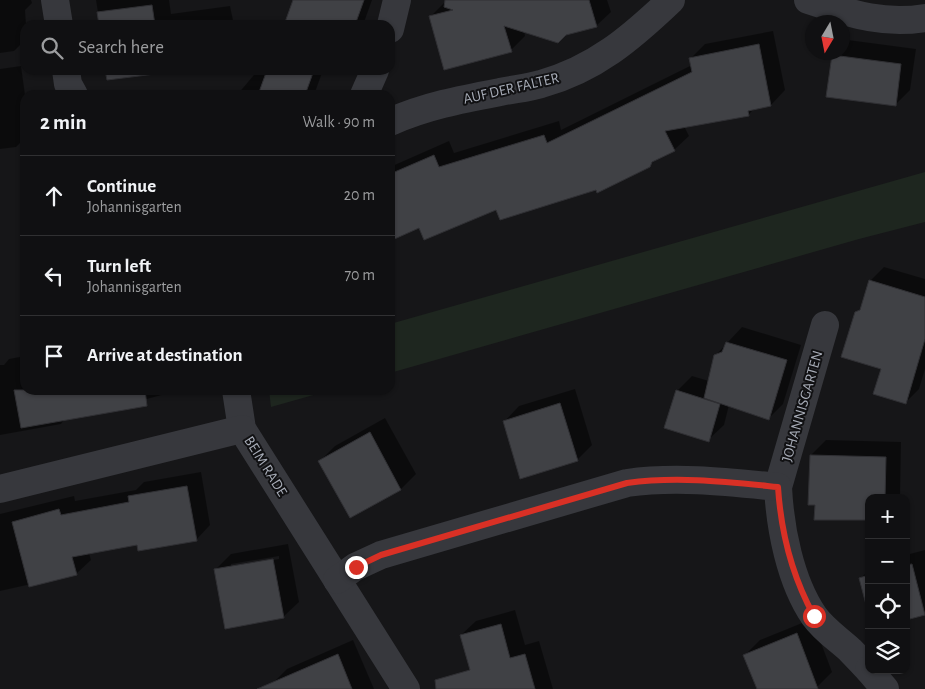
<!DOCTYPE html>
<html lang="en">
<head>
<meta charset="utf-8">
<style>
  :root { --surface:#101012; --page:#19191b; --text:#f1f3f6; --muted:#9c9d9f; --line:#303032 }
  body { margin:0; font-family:"Alegreya Sans",sans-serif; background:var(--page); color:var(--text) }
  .controls { position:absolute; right:15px; bottom:15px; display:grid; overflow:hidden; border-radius:10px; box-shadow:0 1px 4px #0004 }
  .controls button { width:45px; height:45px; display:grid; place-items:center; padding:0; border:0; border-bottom:1px solid var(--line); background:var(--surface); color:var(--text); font:25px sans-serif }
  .compass { position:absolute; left:805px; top:15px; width:45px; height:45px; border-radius:50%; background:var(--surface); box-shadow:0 1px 4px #0004; rotate:190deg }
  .stop { position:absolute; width:15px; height:15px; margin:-11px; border:4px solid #d93025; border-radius:50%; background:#fff }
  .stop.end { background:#d93025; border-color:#fff; box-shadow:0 1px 5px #0008 }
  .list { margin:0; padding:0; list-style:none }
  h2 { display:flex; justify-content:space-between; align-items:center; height:65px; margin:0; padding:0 20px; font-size:21px }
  h2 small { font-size:16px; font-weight:400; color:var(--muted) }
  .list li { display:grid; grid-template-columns:32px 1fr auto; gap:15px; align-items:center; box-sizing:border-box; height:80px; padding:0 20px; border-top:1px solid var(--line) }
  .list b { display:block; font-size:19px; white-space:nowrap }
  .list p { margin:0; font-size:16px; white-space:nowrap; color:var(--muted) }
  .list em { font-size:16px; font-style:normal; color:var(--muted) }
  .icon { flex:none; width:28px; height:28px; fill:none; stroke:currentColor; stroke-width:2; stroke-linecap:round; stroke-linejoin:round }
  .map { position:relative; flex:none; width:925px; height:689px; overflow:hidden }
  .search { position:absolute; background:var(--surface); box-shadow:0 1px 4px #0004; left:20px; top:20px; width:375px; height:55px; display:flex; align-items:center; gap:12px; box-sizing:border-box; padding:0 18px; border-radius:15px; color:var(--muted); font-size:19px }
  .panel { position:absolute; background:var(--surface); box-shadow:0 1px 4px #0004; left:20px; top:90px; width:375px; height:305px; border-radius:15px }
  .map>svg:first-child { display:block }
</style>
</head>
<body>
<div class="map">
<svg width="925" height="689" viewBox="0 0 925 689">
  <rect width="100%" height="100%" fill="#161618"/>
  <!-- green -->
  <g fill="#1e261f">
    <polygon points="925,172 925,222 859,239 390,373 390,324"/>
    <polygon points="269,390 331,390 271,407"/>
  </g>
  <!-- shadow -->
  <g fill="#0007" fill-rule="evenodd">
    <polygon points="0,0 31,0 32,3 25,10 26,25 25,25 25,40 14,51 0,53"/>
    <polygon points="96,0 169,0 171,14 230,6 234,25 100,25"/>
    <polygon points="295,0 372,0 363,25 285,25"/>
    <polygon points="453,0 607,0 611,12 596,26 524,31 525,36 511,50 430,17 445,2"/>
    <polygon points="773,31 785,90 771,105 755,108 749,114 684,126 689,136 674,150 658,158 649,166 596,189 497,208 419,226 390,222 390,167 449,141 454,153 559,121 561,130 692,65 690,59 705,44"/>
    <polygon points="848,40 916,49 910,90 895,105 833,55 836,52 842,52 842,46"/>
    <polygon points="21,66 25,95 25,138 16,147 0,149 0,69"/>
    <polygon points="258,70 323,70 314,95 237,95"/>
    <polygon points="884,267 925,279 925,369 919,389 905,403 883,368 856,313 862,307 870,281"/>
    <polygon points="742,327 801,345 783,404 768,419 729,405 724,425 708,440 677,391 692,376 709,381 715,356"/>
    <polygon points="25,356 25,390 180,390 84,416 64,420 61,424 0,435 0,365 4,365 9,359"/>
    <polygon points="575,389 592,445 577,460 504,422 519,406"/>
    <polygon points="385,418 416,474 401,489 351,517 320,461 335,446"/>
    <polygon points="826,440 901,442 900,498 869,498 816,504 811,455"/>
    <polygon points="201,472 210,525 196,540 138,544 89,553 91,560 76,574 0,591 0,514 74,496 75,501 136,490 144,482"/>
    <path d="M288,544L299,602L283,617L216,569L231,554ZM279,556V559L231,567V564Z"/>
    <polygon points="925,550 925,613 906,618 906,555"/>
    <polygon points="869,570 869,611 860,579"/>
    <polygon points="515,610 525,645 539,641 553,689 476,689 461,635 476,621"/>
    <polygon points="812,619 832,672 817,687 811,689 758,689 745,655 760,640"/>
    <polygon points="353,640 374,689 274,689 272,684 287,669"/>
  </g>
  <!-- building -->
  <g fill="#404145" stroke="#303034">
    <polygon points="293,0 364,0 355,25 284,25"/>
    <polygon points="445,0 589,0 597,27 566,35 558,43 504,26 512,52 444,70 429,16 453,10 444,7"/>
    <polygon points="152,5 155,25 99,25 97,12"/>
    <polygon points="759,44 771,106 748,111 749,116 665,131 675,151 652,162 650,167 597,193 596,190 500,220 496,210 424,240 419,228 390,241 390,174 434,155 439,167 544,135 547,143 692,72 689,58"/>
    <polygon points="832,55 901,64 896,106 826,97"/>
    <polygon points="105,70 162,70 163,73 107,80"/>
    <polygon points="267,70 314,70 305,95 258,95"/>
    <polygon points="869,280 925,297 925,339 906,404 873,394 881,369 841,357 855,312 860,310"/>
    <polygon points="726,342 787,360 769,420 704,398 714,355 722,352"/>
    <polygon points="14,390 145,390 147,406 21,428"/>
    <polygon points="676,390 720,404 709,442 664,428"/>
    <polygon points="560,403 578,461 520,479 503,421"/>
    <polygon points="370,432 401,490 350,518 318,461"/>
    <polygon points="810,455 886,457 885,498 869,498 869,520 814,520 815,505 808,505"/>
    <polygon points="187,486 197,541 138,551 137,545 72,557 77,575 29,587 12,522 59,509 61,515 129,502 128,496"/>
    <polygon points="273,559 284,618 225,629 214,569"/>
    <polygon points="912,564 925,615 906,620 906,565"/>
    <polygon points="869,575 869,616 859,578"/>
    <polygon points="501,624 510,658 525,654 535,689 436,689 435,680 470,670 460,635"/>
    <polygon points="797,633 818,689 757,689 743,655"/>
    <polygon points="338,654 352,689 257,689"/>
  </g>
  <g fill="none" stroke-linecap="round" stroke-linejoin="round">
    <!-- minor -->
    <g stroke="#37383d" stroke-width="28">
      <polyline points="55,0 59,25"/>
      <path d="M808,0C849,13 881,25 925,18"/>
      <polyline points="390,29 397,0"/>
      <polyline points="66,70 68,84 74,95"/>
      <polyline points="364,95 375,70"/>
      <path d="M390,122C425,106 463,99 500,92C514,89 528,88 541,84C595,69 631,38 671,0"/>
      <path d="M825,325L778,487C780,528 790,581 814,616C824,630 838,639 850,650C857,657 863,664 869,670"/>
      <polyline points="236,390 242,429 406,689"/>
      <polyline points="0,489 242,429"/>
      <path d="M337,580L355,567L381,555L627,483C677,476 728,482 778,487"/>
      <polyline points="869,670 885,689"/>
    </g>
  </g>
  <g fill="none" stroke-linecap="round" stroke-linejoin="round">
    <!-- route -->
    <path stroke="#d93025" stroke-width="6" d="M356,567L381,555L627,483C678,476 728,482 778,487C781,533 792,576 814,616"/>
  </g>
  <g text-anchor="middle" stroke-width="4" stroke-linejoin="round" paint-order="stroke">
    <!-- street labels -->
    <g font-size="15" fill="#a8adb8" stroke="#111113">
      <text transform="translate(511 88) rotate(-13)" y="5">AUF DER FALTER</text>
      <text transform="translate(802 406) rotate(-74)" y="5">JOHANNISGARTEN</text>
      <text transform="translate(266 466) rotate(58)" y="5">BEIM RADE</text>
    </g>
  </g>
</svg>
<div class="controls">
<button>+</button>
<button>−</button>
<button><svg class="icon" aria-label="locate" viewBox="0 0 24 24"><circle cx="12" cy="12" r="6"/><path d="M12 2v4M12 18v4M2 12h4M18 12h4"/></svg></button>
<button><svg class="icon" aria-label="layers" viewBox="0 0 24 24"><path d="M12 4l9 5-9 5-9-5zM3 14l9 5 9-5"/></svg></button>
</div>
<svg class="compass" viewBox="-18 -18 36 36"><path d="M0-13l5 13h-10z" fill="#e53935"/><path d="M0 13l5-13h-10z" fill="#9c9d9f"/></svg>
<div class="stop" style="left:814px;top:616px"></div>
<div class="stop end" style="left:356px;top:567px"></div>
<div class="search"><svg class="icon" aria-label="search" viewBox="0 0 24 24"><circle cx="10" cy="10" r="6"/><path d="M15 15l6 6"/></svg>Search here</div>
<section class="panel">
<h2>2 min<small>Walk · 90 m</small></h2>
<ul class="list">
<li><svg class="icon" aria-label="ahead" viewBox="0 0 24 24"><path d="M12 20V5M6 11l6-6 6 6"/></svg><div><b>Continue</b><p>Johannisgarten</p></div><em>20 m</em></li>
<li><svg class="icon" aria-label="left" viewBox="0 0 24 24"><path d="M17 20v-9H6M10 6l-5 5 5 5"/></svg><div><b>Turn left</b><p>Johannisgarten</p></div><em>70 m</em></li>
<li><svg class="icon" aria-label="arrive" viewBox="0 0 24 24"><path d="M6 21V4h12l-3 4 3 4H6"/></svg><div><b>Arrive at destination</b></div></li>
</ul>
</section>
</div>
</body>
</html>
